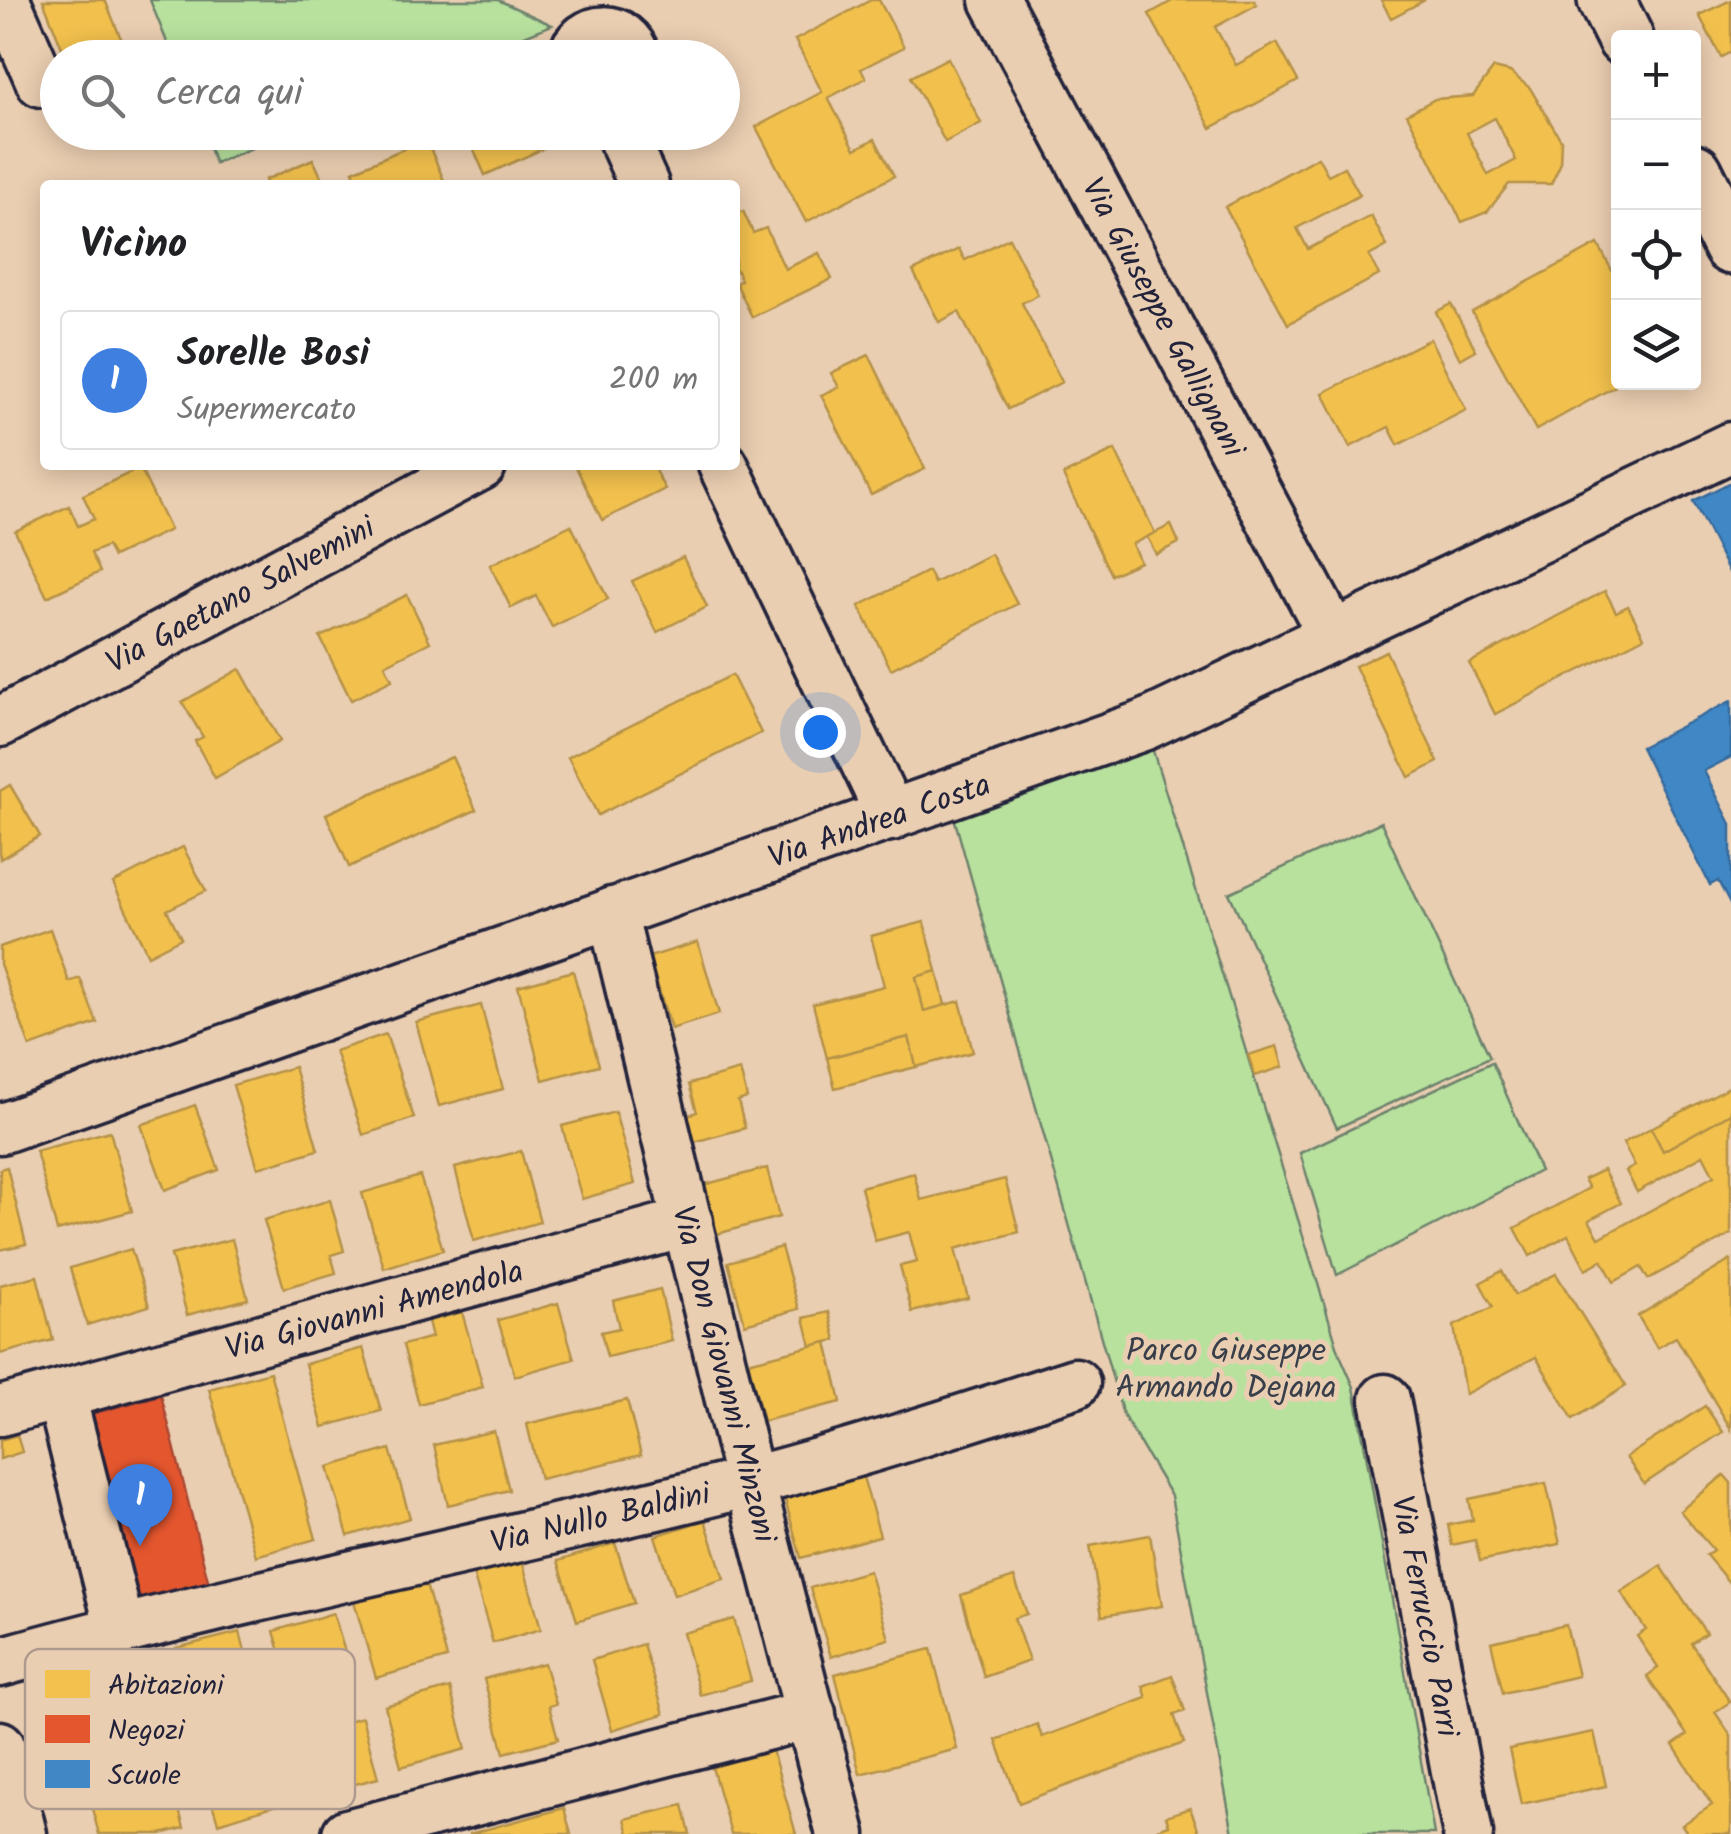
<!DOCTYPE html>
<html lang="it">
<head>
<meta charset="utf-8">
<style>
  :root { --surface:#fff; --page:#f2f2f2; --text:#202124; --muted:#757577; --line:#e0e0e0; --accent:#d93025 }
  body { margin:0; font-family:Kalam,sans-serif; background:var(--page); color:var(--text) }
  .controls { position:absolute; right:30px; top:30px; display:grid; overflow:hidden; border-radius:10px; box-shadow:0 5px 25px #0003 }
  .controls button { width:90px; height:90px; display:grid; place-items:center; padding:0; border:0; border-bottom:2px solid var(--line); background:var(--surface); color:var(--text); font:50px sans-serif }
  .you { position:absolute; left:820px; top:732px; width:35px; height:35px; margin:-25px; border:8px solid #fff; border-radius:50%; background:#1a73e8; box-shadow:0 0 0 15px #1a73e833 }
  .badge { display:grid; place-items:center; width:65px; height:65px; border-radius:50%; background:var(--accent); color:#fff; font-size:32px; font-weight:700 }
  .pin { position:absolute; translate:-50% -82px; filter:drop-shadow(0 2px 5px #0008) }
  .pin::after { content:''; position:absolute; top:52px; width:35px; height:30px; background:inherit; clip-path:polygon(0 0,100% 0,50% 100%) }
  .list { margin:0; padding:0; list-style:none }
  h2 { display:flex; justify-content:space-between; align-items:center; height:130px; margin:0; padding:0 40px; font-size:42px }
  h2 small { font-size:32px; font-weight:400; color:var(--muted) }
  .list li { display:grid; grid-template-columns:65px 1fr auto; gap:30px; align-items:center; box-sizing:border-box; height:140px; margin:0 20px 20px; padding:0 20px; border:2px solid var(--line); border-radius:10px }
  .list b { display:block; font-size:38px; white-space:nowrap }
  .list p { margin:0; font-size:32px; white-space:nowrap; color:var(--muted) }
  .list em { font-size:32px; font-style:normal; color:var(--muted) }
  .icon { flex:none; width:55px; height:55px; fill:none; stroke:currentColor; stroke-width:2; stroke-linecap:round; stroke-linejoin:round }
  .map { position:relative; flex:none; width:1731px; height:1834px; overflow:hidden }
  .search { position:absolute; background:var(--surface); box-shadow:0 5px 25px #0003; left:40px; top:40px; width:700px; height:110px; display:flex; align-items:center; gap:25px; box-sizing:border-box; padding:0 35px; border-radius:55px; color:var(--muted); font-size:38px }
  .panel { position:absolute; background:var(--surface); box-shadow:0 5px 25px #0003; left:40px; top:180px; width:700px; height:290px; border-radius:10px }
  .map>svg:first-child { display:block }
</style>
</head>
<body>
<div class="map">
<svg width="1731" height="1834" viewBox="0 0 1731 1834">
  <rect width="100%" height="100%" fill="#eaceb1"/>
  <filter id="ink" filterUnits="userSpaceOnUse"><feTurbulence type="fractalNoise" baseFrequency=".01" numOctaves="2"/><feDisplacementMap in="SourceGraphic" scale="20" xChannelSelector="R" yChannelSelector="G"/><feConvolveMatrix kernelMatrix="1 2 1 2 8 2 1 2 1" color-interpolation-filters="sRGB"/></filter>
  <g filter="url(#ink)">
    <!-- green -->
    <g fill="#b8e19e" stroke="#6d826c" stroke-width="2.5">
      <polygon points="150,0 498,0 552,25 472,57 173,57"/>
      <polygon points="203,133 289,133 215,163"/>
      <polygon points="1145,725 1340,1355 1354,1387 1434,1834 1233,1834 1171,1496 1123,1415 948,796"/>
      <polygon points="1381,822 1490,1057 1337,1128 1229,893"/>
      <polygon points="1492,1062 1540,1171 1337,1275 1300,1153"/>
    </g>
    <!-- homes -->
    <g fill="#f2c14e" stroke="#b49148" stroke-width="2.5" fill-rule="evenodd">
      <polygon points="43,0 105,0 129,58 66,58"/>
      <polygon points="871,0 879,0 904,47 861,69 866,78 828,98 855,149 875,139 894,176 806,222 756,127 822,92 795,40"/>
      <polygon points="1174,0 1254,0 1256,5 1215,27 1236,65 1277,43 1298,81 1211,128 1149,14"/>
      <polygon points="1381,0 1425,0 1391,18"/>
      <polygon points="1731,0 1731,52 1721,57 1699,15"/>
      <polygon points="948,58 981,123 945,142 911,77"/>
      <path d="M1494,68L1510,72L1530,88L1561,140L1560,165L1551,184H1509L1487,212L1462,222L1407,114L1435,99L1473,96ZM1495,118L1516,160L1488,175L1467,133Z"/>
      <polygon points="466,132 551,132 556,143 485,175"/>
      <polygon points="426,139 446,185 359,185 353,171"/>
      <polygon points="1318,157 1328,175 1344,167 1360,195 1297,228 1308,249 1371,216 1387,246 1369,256 1379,275 1288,324 1225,207"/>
      <polygon points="313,159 325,185 267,185 265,180"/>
      <polygon points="743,211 753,233 766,228 785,269 819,253 832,279 752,317 736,283 741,280 735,267 735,214"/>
      <polygon points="1009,238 1038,295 1022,303 1062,382 1008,409 959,312 939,322 913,271 959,249 965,260"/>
      <polygon points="1598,244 1618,282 1618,382 1623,382 1536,430 1472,312"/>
      <polygon points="1451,304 1476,350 1460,359 1436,312"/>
      <polygon points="1430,339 1466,410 1398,445 1389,427 1350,447 1323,393"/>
      <polygon points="869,355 925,469 871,495 821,395 839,387 831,373"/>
      <polygon points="1115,450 1155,533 1132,544 1140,562 1111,575 1063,475"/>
      <polygon points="575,465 652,465 665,489 602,520"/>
      <polygon points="140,468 170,530 113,557 107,546 91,553 100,572 47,597 15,531 69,506 78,526 94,519 83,495"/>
      <polygon points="571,525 608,599 552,627 536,596 511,608 490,565"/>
      <polygon points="1171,525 1179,543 1156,554 1147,537"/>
      <polygon points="991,554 1017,604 891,669 859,606 928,571 934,583"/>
      <polygon points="683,557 707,607 657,632 632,581"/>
      <polygon points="1605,591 1616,612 1628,606 1644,637 1495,714 1469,663"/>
      <polygon points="407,595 430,642 385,665 392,680 351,700 320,637"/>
      <polygon points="1386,651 1438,762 1409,777 1355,666"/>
      <polygon points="240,669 280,741 215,778 195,741 203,737 182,702"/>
      <polygon points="732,675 761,733 598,815 568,757"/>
      <polygon points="452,757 476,810 349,867 326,814"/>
      <polygon points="10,785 40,836 0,859 0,791"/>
      <polygon points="183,847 206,891 167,910 181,938 148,955 113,883"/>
      <polygon points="924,922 937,971 916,977 924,1011 960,1001 973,1052 916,1067 909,1037 827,1058 813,1004 884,986 871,936"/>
      <polygon points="50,929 69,982 80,978 97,1023 30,1047 0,964 0,947"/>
      <polygon points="698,942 719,1014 671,1029 649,957"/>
      <polygon points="573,971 599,1065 543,1080 518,986"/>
      <polygon points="937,971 945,1005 924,1011 916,977"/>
      <polygon points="481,1005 503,1089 439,1106 416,1022"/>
      <polygon points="386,1034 414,1118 363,1135 335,1051"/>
      <polygon points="909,1037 916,1067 835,1088 827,1058"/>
      <polygon points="1277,1046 1283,1067 1255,1076 1248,1055"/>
      <polygon points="294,1067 318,1150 258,1168 233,1085"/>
      <polygon points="740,1070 747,1098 738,1101 745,1128 694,1142 687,1116 697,1112 689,1084"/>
      <polygon points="1731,1086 1731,1113 1663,1151 1651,1128"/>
      <polygon points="195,1105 219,1170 165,1190 141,1125"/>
      <polygon points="615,1112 635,1184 582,1199 562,1126"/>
      <polygon points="1731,1113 1731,1234 1648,1279 1641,1267 1614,1282 1602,1260 1586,1269 1568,1235 1530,1256 1515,1228 1589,1188 1584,1179 1603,1170 1621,1203 1589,1220 1599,1238 1714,1176 1703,1155 1637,1192 1626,1171 1635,1166 1623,1143 1651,1128 1663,1151"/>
      <polygon points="110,1131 132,1211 57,1231 36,1151"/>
      <polygon points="521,1151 540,1222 474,1241 455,1168"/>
      <polygon points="7,1167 26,1244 0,1250 0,1169"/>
      <polygon points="767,1168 779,1217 717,1234 703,1185"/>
      <polygon points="914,1173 921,1200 1005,1179 1019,1232 955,1249 968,1298 912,1312 900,1266 917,1262 909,1232 875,1241 861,1187"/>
      <polygon points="420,1176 443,1250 384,1268 362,1193"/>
      <polygon points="330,1200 344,1251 331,1255 336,1273 284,1288 264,1220"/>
      <polygon points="232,1239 248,1299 187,1315 171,1255"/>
      <polygon points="781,1247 799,1309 745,1324 728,1262"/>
      <polygon points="131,1249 149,1306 87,1325 70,1268"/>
      <polygon points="1731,1260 1731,1429 1676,1337 1657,1348 1638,1316"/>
      <polygon points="1502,1271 1515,1295 1556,1274 1626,1386 1573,1419 1536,1357 1465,1394 1454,1326 1493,1307 1480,1283"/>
      <polygon points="37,1276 53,1340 0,1354 0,1285"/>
      <polygon points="660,1289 672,1341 607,1357 601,1332 619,1328 613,1301"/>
      <polygon points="558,1303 574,1359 515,1376 498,1320"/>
      <polygon points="462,1312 483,1387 419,1404 403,1345 432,1337 428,1321"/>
      <polygon points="829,1312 836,1340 811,1346 804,1318"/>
      <polygon points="827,1342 841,1402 763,1421 748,1362"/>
      <polygon points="363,1348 381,1411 323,1427 305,1364"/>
      <polygon points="270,1372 316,1539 256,1556 209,1389"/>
      <polygon points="627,1400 641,1455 540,1479 527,1424"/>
      <polygon points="1705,1406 1723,1432 1644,1484 1626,1457"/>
      <polygon points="494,1431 509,1490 448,1505 434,1445"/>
      <polygon points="17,1435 22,1452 0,1459 0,1440"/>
      <polygon points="390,1449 410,1518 348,1536 328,1467"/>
      <polygon points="861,1470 880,1536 801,1558 783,1492"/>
      <polygon points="1724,1475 1731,1483 1731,1585 1706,1555 1713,1550 1680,1511"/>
      <polygon points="1546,1483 1560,1544 1480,1561 1475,1540 1452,1545 1448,1525 1473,1520 1469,1499"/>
      <polygon points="705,1520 724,1579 674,1595 655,1536"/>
      <polygon points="1150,1535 1162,1606 1102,1616 1090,1546"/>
      <polygon points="615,1543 634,1603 577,1621 558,1561"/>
      <polygon points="522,1560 541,1629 493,1643 473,1573"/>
      <polygon points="1661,1566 1706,1633 1691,1643 1730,1702 1715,1712 1731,1736 1731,1834 1688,1834 1682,1825 1712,1805 1673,1745 1687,1735 1647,1676 1658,1668 1637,1636 1646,1630 1621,1592"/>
      <polygon points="869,1571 889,1639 831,1657 810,1588"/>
      <polygon points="1014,1577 1027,1614 1014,1618 1029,1661 984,1677 961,1595"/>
      <polygon points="425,1581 447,1658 376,1678 354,1601"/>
      <polygon points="333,1613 352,1675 292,1693 274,1631"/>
      <polygon points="734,1619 751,1681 700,1695 683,1633"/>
      <polygon points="1566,1625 1578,1676 1503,1693 1491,1642"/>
      <polygon points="240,1632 255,1689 190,1706 176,1648"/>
      <polygon points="643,1644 664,1714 612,1730 592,1660"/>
      <polygon points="931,1649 957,1749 860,1774 835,1674"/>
      <polygon points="544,1663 556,1704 549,1706 558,1739 504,1753 484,1679"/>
      <polygon points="1172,1675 1185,1711 1174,1715 1184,1743 1019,1803 996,1740 1037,1724 1042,1737 1147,1698 1143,1686"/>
      <polygon points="450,1688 466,1749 401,1767 385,1706"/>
      <polygon points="362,1717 378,1778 314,1795 298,1734"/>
      <polygon points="1594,1732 1606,1786 1521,1804 1509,1749"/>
      <polygon points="257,1742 277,1805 218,1823 199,1760"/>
      <polygon points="772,1750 796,1834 731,1834 712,1767"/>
      <polygon points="166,1761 184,1828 161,1834 99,1834 85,1783"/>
      <polygon points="683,1805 690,1834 629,1834 625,1819"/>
      <polygon points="564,1808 571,1834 469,1834"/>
      <polygon points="1190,1808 1200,1834 1143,1834 1169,1825 1166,1816"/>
    </g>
    <!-- shops -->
    <polygon fill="#e4572e" stroke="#aa4732" stroke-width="2.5" points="161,1395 211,1592 139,1610 88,1415"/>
    <!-- schools -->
    <g fill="#3f88c5" stroke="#36699c" stroke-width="2.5">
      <polygon points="1731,482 1731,576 1693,501"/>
      <polygon points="1731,701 1731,757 1704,771 1731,824 1731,906 1718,881 1710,885 1641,747"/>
    </g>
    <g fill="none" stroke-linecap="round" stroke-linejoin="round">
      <!-- minor casing -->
      <g stroke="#22223b" stroke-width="55">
        <g id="minor">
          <polyline points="5,0 41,82"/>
          <polyline points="995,0 1332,634"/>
          <path d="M571,58C583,23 625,22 636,58"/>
          <polyline points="620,132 644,185"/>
          <polyline points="723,465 891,816"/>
          <polyline points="0,722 481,465"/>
          <polyline points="612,912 750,1482 841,1834"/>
          <polyline points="0,1129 1145,725 1731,447"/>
          <polyline points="61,1395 120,1629"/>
          <polyline points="1385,1399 1468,1834"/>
          <polyline points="0,1411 688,1222"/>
          <path d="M0,1662C247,1593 501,1546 749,1482C859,1453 967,1418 1075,1383"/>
          <polyline points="0,1746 22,1834"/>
          <polyline points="347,1834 811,1714"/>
        </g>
      </g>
      <!-- major casing -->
      <g stroke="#22223b" stroke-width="62">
        <g id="major">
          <polyline points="1606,0 1625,38"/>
          <polyline points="1694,172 1731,246"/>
        </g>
      </g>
      <!-- minor -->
      <use href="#minor" stroke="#eaceb1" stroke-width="48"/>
      <!-- major -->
      <use href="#major" stroke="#eaceb1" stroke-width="55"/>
    </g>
  </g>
  <g text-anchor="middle" stroke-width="10" stroke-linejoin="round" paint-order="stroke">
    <!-- street labels -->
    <g font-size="32" fill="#22223b" stroke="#eaceb1">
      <text transform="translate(1164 317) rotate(62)" y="11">Via Giuseppe Gallignani</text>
      <text transform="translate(240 594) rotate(-28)" y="11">Via Gaetano Salvemini</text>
      <text transform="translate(879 820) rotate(-19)" y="11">Via Andrea Costa</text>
      <text transform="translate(374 1309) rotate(-15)" y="11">Via Giovanni Amendola</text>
      <text transform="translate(725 1374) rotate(76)" y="11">Via Don Giovanni Minzoni</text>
      <text transform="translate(600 1517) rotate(-13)" y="11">Via Nullo Baldini</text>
      <text transform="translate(1426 1616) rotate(79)" y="11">Via Ferruccio Parri</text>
    </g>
    <!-- park labels -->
    <g font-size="32" fill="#383f4a" stroke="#eaceb1">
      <text x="1226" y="1360">Parco Giuseppe<tspan x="1226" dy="37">Armando Dejana</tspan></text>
    </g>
  </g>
  <!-- legend -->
  <rect x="25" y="1649" width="330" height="160" rx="15" fill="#eaceb1" stroke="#ae9a8e" stroke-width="2.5"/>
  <rect x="45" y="1670" width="45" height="28" fill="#f2c14e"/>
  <rect x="45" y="1715" width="45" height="28" fill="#e4572e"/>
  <rect x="45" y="1760" width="45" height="28" fill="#3f88c5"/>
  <g font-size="28" fill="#22223b">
    <text x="108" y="1694">Abitazioni</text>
    <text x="108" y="1739">Negozi</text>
    <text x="108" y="1784">Scuole</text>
  </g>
</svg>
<div class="controls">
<button>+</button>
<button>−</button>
<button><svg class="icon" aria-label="locate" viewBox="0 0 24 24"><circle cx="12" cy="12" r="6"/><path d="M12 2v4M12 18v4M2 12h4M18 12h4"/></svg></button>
<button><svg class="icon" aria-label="layers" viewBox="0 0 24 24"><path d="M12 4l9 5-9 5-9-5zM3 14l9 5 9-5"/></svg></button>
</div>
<div class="you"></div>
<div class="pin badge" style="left:140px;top:1546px;background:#3f7fe0">1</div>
<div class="search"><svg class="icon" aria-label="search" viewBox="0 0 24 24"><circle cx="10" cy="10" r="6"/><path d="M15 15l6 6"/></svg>Cerca qui</div>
<section class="panel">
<h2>Vicino<small></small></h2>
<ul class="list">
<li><span class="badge" style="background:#3f7fe0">1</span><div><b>Sorelle Bosi</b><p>Supermercato</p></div><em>200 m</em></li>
</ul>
</section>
</div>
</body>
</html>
